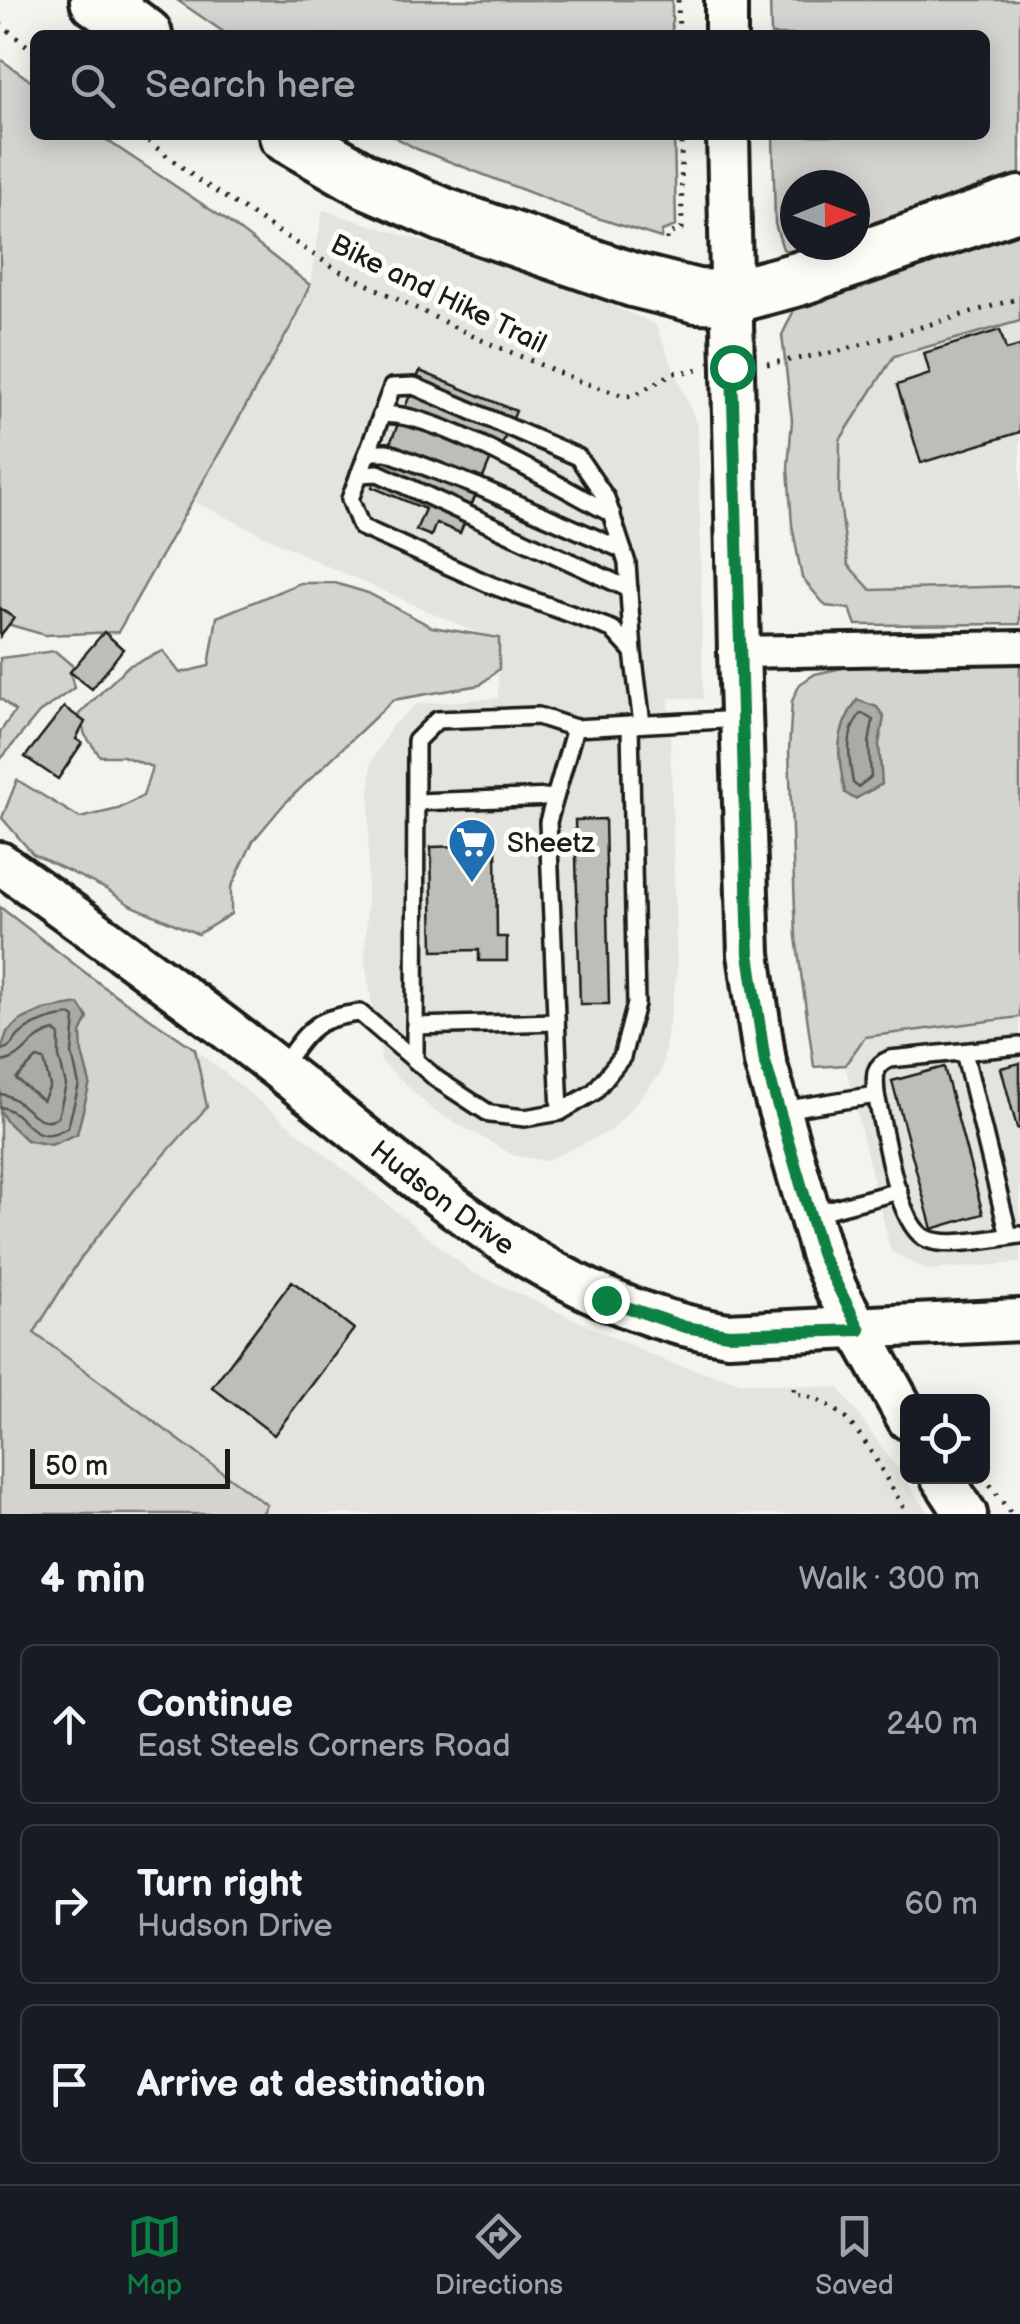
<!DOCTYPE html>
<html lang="en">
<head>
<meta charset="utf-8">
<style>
  :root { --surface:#171b24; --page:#20242c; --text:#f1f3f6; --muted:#9ea1a6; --line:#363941; --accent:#0b8043 }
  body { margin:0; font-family:"Balsamiq Sans",sans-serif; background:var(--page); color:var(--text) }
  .controls { position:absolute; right:30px; bottom:30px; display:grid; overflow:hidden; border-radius:15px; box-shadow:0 5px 25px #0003 }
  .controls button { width:90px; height:90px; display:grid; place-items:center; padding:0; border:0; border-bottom:2px solid var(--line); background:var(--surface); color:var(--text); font:50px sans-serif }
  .compass { position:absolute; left:780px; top:170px; width:90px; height:90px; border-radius:50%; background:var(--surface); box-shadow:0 5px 25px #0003; rotate:89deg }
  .scale { position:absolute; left:30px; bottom:25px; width:200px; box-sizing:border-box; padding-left:10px; border:5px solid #1c1c1c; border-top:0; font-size:28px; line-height:35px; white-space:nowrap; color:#1c1c1c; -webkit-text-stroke:8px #fdfcf7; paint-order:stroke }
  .stop { position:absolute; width:30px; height:30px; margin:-22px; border:8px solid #0b8043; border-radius:50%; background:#fff }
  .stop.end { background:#0b8043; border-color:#fff; box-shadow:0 2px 10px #0008 }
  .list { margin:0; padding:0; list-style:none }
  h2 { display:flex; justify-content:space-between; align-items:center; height:130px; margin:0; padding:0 40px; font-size:42px }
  h2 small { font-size:32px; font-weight:400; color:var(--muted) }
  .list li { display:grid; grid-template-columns:65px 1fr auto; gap:30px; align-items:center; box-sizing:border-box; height:160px; margin:0 20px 20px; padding:0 20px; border:2px solid var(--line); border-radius:15px }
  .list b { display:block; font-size:38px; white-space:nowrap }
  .list p { margin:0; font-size:32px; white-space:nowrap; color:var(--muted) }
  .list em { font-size:32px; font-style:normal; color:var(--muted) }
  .icon { flex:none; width:55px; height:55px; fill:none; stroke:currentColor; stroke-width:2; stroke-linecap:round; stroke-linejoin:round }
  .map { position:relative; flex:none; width:1020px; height:1514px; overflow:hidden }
  .search { position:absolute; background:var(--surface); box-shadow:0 5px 25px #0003; left:30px; right:30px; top:30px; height:110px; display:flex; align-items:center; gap:25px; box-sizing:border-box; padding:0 35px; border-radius:15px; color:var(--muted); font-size:38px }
  .sheet { height:670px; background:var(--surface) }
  nav { display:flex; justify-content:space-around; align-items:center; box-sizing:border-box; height:140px; border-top:2px solid var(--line); background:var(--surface); font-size:28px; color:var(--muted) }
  nav a { display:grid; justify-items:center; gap:5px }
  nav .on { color:var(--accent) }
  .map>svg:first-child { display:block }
</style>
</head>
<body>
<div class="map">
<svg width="1020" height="1514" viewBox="0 0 1020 1514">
  <rect width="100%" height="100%" fill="#f4f3ee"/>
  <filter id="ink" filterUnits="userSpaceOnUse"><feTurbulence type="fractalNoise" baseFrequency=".01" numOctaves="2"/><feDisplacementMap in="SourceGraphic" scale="20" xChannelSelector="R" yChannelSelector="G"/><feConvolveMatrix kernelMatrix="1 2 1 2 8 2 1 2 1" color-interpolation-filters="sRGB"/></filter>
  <g filter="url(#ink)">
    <!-- built -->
    <g fill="#e4e3de">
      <polygon points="323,210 566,286 655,324 698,427 703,699 669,698 677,973 661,1073 612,1130 546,1161 513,1155 433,1110 382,1062 365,963 371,762 392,726 417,704 498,698 499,639 475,632 321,563 193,501 291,326 310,285"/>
      <polygon points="1020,321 1020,586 871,590 848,565 839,494 840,440 894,356"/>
      <polygon points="1020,1017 1020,1263 927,1270 891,1252 845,1065 865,1037"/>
      <polygon points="195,1049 470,1271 667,1362 741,1382 839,1388 930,1514 262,1514 266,1505 34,1333 80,1259 143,1179 206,1107"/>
    </g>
    <!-- green -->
    <g fill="#d4d3cf" stroke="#787876" stroke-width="2.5">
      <polygon points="177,0 672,0 672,35 228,35"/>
      <polygon points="770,0 1020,0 1020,195 855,240 855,185 795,185 795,245 835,245 794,254 783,249 775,224 773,135 985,135 985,35 771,35"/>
      <polygon points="0,59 35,84 35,135 99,135 226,220 310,285 291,326 118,632 45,635 0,622"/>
      <polygon points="391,135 674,135 676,226 662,231 661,238 588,215 417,149"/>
      <polygon points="1020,224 1020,321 894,356 840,440 839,494 848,565 871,590 1020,586 1020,624 856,625 850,609 826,606 802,578 792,525 788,468 792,420 782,335 798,302"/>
      <polygon points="300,583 335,583 368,593 432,627 499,638 499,669 480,685 393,700 284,804 253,841 231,888 231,914 198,934 130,905 106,889 33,854 2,818 17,780 80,818 118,809 143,796 152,767 123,756 100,756 85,735 79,714 128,666 163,651 180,673 209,666 217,617"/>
      <polygon points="55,651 74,667 70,672 74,688 39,713 0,760 0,732 15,711 0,698 0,658"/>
      <polygon points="874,661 1020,661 1020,1017 865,1037 845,1065 814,1067 796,937 789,750 792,701 800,684 815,674"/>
      <polygon points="0,907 104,987 195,1049 207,1107 143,1179 80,1259 34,1333 267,1505 262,1514 0,1514"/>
    </g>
    <!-- water -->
    <g fill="#abaaa6" stroke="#72716f" stroke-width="2.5">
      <path d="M857,700L877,707L884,717L879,744L882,784L855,799L845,793C837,754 834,733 857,700Z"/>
      <polygon points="79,1004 88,1018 81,1033 82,1053 90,1083 77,1134 51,1145 26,1140 6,1121 0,1110 0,1053 7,1032 21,1020 43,1010"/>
    </g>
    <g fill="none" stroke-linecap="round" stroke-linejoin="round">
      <!-- shore -->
      <g stroke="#555553" stroke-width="2.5">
        <path d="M861,713L873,720L869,744L871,777L858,787L853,783C849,759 844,734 861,713Z"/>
        <path d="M0,1050C14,1048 13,1038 24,1031C38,1021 54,1017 70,1015L75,1018L72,1054L79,1085L68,1127C29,1150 28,1111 0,1107"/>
        <polygon points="37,1058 44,1060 50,1086 43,1101 16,1079"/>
        <path d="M0,1062C25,1060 26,1038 55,1031L59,1035V1057L66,1085L58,1117C34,1131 24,1096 0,1094"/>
      </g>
    </g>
    <!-- building -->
    <g fill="#bebdba" stroke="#1c1c1c" stroke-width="2.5">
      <polygon points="1000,330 1006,350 1020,346 1020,432 921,463 897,385 930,374 924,353"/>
      <polygon points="420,371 516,411 502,445 497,444 460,533 436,523 431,536 416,530 425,509 372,487"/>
      <polygon points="0,608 14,618 0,636"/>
      <polygon points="104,632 123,649 92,689 70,672"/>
      <polygon points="64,707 85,722 76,739 82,743 58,779 25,757"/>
      <polygon points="605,819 609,1004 580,1004 575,820"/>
      <polygon points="496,845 497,937 507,937 507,961 479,961 479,950 433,951 431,847"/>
      <polygon points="1020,1063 1020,1129 1017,1128 1001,1068"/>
      <polygon points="944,1067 983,1214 932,1229 892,1081"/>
      <polygon points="292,1281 354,1329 274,1435 212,1387"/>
    </g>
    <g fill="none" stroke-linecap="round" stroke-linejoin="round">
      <!-- lane casing -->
      <g stroke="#1c1c1c" stroke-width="22">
        <g id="lane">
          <path d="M381,415C430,408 564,489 612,514"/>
          <polyline points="366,456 372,452 387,452 479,487 623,550"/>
          <polyline points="359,474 378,473 629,589"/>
          <polyline points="633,652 627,563 606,498 578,457 414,386 392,387 350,499 361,527 491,585 612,629 633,652 642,724"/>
          <polyline points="416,802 555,797"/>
          <polyline points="415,1026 556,1022"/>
          <polyline points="964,1052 1009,1236"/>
          <polyline points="415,1060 416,741 437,720 538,716 575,728"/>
          <path d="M281,1067C309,1031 312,1018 360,1013L438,1080L490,1114L525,1118L560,1112L594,1092L622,1057L636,1004L630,725"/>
          <path d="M876,1095C875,1077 872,1066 890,1059L1020,1046"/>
          <path d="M782,1110L876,1095C884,1127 896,1226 927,1239C949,1248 996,1238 1020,1235"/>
          <polyline points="560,1112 548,822 575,728 741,719"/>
          <polyline points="811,1214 899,1191"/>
        </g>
      </g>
      <!-- street casing -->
      <g stroke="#1c1c1c" stroke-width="38">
        <polyline id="street" points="739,652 1020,647"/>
      </g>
      <!-- secondary casing -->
      <g stroke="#1c1c1c" stroke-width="48">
        <g id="secondary">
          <polyline points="726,0 726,35"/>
          <polyline points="728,135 739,652 749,954 765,1062 822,1256 837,1291 908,1419"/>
          <path id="s1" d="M0,863C101,935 202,1008 299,1085C429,1187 558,1309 728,1334L1020,1320"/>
          <polyline points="941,1476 966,1514"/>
        </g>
      </g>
      <!-- highway casing -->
      <g stroke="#1c1c1c" stroke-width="60">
        <g id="highway">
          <polyline points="97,0 145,35"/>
          <polyline points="286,135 368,182 444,215 633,280 697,296 730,297 798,279 1020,203"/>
        </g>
      </g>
      <!-- path -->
      <g stroke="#1c1c1c" stroke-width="5" stroke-dasharray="2.5 8" stroke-linecap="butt">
        <polyline points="678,0 679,35"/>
        <polyline points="0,24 35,52"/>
        <polyline points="140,135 197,179 336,269 479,339 579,381 624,396 635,395 673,373 701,370"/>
        <polyline points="667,240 667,235 682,229 681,135"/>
        <polyline points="767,364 836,352 1020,298"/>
        <path d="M794,1388V1394C858,1401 876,1468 908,1514"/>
        <polyline points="984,1476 1011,1514"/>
      </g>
      <!-- lane -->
      <use href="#lane" stroke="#fdfcf7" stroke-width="15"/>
      <!-- street -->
      <use href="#street" stroke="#fdfcf7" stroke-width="30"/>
      <!-- secondary -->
      <use href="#secondary" stroke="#fdfcf7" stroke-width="40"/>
      <!-- highway -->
      <use href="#highway" stroke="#fdfcf7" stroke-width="52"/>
    </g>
  </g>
  <g fill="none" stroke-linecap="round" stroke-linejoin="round" filter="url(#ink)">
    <!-- route -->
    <polyline stroke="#0b8043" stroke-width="12" points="606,1300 685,1327 728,1334 860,1330 822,1256 765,1062 749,954 732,367"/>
  </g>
  <!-- icons -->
  <defs>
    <g id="supermarket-pin" transform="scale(2.5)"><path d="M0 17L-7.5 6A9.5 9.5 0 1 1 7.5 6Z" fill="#1f6fb2" stroke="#fdfcf7"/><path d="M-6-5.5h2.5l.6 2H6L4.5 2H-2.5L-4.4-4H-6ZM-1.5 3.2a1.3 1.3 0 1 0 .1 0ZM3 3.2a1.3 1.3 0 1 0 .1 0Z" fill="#fff"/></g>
  </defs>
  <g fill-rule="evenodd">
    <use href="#supermarket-pin" x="472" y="842"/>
  </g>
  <g text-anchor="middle" stroke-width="10" stroke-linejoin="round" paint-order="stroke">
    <!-- street labels -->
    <g font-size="28" fill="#1c1c1c" stroke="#fdfcf7">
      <text transform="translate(439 293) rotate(26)" y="10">Bike and Hike Trail</text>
      <text dy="10" stroke="none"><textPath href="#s1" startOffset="555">Hudson Drive</textPath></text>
    </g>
    <!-- poi labels -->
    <g font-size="28" fill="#1c1c1c" stroke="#fdfcf7" text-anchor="start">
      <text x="507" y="852">Sheetz</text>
    </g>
  </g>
</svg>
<div class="controls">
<button><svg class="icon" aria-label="locate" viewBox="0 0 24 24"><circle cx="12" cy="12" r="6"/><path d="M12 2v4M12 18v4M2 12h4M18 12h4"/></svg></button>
</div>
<svg class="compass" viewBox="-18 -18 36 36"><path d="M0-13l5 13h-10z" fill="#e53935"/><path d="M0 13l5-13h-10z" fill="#9ea1a6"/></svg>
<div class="scale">50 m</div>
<div class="stop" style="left:732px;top:367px"></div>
<div class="stop end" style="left:606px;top:1300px"></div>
<div class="search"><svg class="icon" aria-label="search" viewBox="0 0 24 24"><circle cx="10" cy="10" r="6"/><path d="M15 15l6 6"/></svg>Search here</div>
</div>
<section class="sheet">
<h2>4 min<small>Walk · 300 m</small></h2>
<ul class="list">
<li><svg class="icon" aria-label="ahead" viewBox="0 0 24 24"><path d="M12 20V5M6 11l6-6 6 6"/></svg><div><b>Continue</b><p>East Steels Corners Road</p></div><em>240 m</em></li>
<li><svg class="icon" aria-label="right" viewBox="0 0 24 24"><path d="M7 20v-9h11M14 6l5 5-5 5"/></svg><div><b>Turn right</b><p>Hudson Drive</p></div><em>60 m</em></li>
<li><svg class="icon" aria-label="arrive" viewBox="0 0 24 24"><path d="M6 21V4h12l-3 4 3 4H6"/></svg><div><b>Arrive at destination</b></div></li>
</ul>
</section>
<nav>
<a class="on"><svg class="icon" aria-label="map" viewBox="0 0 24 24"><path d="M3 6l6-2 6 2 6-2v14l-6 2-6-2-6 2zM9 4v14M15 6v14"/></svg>Map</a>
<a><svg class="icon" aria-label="directions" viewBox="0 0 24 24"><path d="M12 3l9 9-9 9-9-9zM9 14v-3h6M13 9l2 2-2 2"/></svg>Directions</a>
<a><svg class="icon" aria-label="saved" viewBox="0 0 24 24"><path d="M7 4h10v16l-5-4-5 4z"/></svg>Saved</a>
</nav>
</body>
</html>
